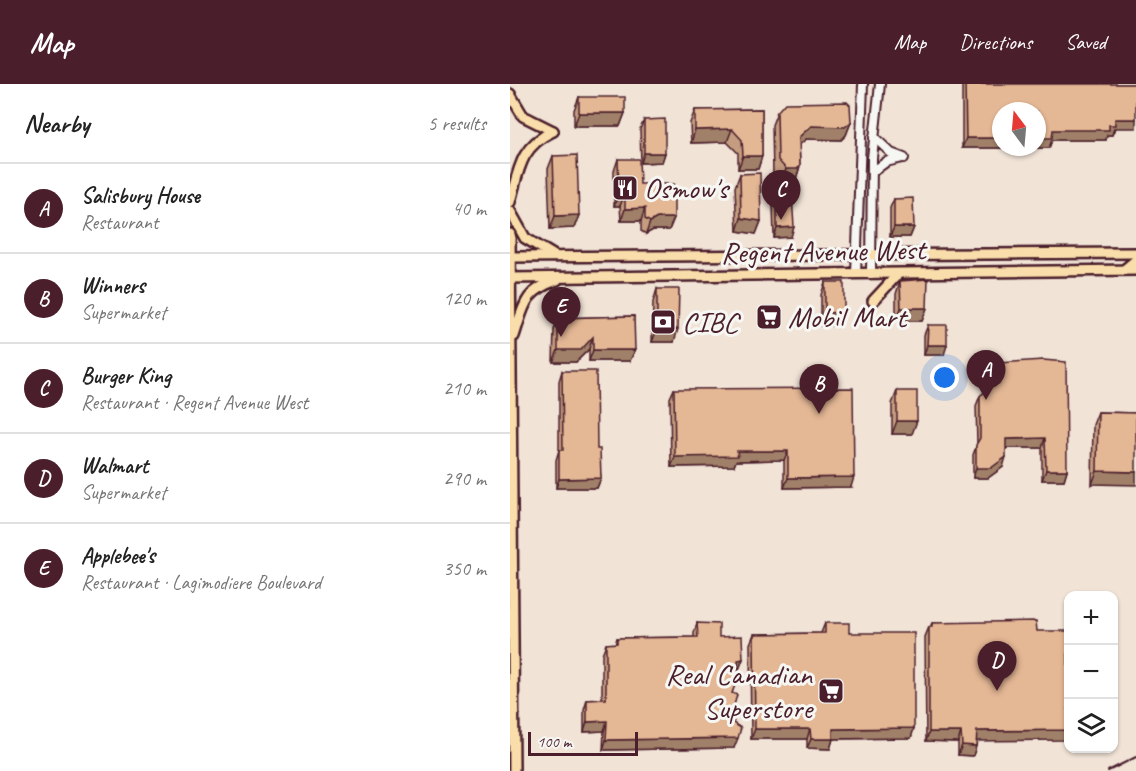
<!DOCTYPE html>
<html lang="en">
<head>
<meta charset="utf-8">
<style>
  :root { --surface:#fff; --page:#f2f2f2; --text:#222; --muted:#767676; --line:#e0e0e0; --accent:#4a1f2b }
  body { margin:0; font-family:Caveat,sans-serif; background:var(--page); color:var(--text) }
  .controls { position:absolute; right:18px; bottom:18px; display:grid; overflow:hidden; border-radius:12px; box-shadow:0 2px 4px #0004 }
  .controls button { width:54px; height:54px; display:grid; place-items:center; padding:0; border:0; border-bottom:2px solid var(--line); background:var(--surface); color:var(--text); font:30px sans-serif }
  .compass { position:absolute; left:482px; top:18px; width:54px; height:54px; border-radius:50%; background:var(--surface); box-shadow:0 2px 4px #0004; rotate:344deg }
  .scale { position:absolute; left:18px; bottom:15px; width:110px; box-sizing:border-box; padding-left:6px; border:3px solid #4a1f2b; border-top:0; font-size:16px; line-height:21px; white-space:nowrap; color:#4a1f2b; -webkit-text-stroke:4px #f6f6f2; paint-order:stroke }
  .you { position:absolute; left:435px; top:294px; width:21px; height:21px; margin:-15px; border:4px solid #fff; border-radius:50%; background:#1a73e8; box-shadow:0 0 0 9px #1a73e833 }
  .badge { display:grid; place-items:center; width:39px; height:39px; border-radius:50%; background:var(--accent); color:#fff; font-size:20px; font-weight:700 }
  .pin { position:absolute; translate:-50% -50px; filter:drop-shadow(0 2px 3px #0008) }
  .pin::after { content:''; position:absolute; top:32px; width:21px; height:18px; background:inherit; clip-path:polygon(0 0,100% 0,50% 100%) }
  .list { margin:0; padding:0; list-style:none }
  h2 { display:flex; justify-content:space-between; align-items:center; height:78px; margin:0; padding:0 24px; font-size:26px }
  h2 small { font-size:20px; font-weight:400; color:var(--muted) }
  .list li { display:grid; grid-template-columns:39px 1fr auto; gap:18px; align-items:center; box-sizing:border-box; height:90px; padding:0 24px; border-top:2px solid var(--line) }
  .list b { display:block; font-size:22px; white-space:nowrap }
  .list p { margin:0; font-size:20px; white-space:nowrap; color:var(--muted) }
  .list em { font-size:20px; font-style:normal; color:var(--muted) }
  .icon { flex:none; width:33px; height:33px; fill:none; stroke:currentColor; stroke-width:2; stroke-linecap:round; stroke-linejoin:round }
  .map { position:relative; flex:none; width:626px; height:687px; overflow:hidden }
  header { display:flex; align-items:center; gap:36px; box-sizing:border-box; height:84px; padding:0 30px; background:var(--accent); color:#fff }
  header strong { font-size:28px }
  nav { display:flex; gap:33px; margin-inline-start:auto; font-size:21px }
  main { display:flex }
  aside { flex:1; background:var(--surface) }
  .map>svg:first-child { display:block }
</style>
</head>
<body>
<header>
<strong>Map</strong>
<nav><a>Map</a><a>Directions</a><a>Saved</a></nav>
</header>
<main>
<aside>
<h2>Nearby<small>5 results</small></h2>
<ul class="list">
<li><span class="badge">A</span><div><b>Salisbury House</b><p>Restaurant</p></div><em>40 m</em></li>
<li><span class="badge">B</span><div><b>Winners</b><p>Supermarket</p></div><em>120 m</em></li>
<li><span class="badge">C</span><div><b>Burger King</b><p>Restaurant · Regent Avenue West</p></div><em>210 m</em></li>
<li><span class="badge">D</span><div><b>Walmart</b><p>Supermarket</p></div><em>290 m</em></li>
<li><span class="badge">E</span><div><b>Applebee's</b><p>Restaurant · Lagimodiere Boulevard</p></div><em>350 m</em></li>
</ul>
</aside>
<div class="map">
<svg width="626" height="687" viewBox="0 0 626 687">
  <rect width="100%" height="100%" fill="#f1e3d6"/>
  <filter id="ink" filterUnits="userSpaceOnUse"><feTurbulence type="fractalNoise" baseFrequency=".0167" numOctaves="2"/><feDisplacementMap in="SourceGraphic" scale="12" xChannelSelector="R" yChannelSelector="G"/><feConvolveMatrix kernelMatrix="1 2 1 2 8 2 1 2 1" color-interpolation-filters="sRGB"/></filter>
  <g filter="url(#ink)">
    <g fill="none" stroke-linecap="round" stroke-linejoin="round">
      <!-- minor casing -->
      <g stroke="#4a1f2b" stroke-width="12">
        <g id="minor">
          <polyline points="364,53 381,69 394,74"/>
          <polyline points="362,88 376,78 392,74"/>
          <polyline points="346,190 353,0"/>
          <polyline points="361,190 362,74 370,0"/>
        </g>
      </g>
      <!-- major casing -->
      <g stroke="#4a1f2b" stroke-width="14">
        <g id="major">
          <polyline points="0,10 13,32 43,47"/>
          <path d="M0,118C9,85 10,63 43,47"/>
          <polyline points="0,127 15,154 43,171"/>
          <polyline points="0,150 4,687"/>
          <polyline points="0,173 626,169"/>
          <polyline points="614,186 626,176"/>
          <polyline points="0,194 626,186"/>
          <polyline points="363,217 388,190"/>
          <path d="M4,252C14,222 14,207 47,196"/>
        </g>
      </g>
      <!-- minor -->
      <use href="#minor" stroke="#f6f6f2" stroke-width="8"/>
      <!-- major -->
      <use href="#major" stroke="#f9deab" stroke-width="9"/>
      <!-- rail -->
      <polyline stroke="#4a1f2b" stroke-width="2" points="598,687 626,673"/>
    </g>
    <!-- wall -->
    <g fill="#c49d80" stroke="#4a1f2b" stroke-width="1.5">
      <polygon points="452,0 626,0 602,51 597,51 596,56 542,56 539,64 452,64"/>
      <polygon points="69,13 115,29 110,42 64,42 64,26"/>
      <polygon points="252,25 252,72 248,85 228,85 228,69 217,58 181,59 180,39 185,26"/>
      <polygon points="267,28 341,38 336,51 331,56 296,55 289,61 290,82 286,95 283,98 272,98 263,90 262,41"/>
      <polygon points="134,36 155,69 152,78 131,79 130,45"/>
      <polygon points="43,72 69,131 64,144 40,145 38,85"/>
      <polygon points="108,75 130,100 164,134 159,146 143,146 136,150 131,147 131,137 111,137 110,122 104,122 104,87"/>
      <polygon points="230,90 251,137 246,150 227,147 225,103"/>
      <polygon points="267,111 281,153 264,154 263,121"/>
      <polygon points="384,115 404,143 400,153 380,153 380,124"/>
      <polygon points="390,197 417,224 412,237 386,237 386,210"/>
      <polygon points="315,198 334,228 329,241 311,242 311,211"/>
      <polygon points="147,205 164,258 142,258 143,218"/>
      <polygon points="124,232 120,277 79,277 79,265 66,278 43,278 44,246 48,234"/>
      <polygon points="418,241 434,271 414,271 414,251"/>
      <polygon points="489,279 557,386 554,396 532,396 532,364 496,364 493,383 478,394 463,394 463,371 467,360 466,322 470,312 486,299 486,288"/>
      <polygon points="52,287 87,365 91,394 87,404 46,404 46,376 49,366 49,297"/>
      <polygon points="164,305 341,403 274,404 274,376 226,377 224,382 161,383 160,314"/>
      <polygon points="387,307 402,350 382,350 382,320"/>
      <polygon points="588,328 626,329 582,400 583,341"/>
      <polygon points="187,539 209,553 233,575 229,585 222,609 224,664 93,666 94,647 74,648 74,626 77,616 92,615 92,570 96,560 105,560 107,554 184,553 184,549"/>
      <polygon points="315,539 339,549 404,644 401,654 323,655 320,665 297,664 297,655 241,655 240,560 244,550 311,549"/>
      <polygon points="422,539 527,547 467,657 466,662 463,672 448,671 448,658 416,657 415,553 419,543 420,543"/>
    </g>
    <!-- shaded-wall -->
    <g fill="#a08068" stroke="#4a1f2b" stroke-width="1.5">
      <polygon points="69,29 115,29 110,42 64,42"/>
      <polygon points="605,35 626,35 626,44 604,44 602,51 597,51 596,56 542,56 539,64 452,64 456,54 491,54 491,63 527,63 527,54 543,46 599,41"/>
      <polygon points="341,38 336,51 331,56 296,55 284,66 289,53 301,42"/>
      <polygon points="222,45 217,58 181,59 185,46"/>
      <polygon points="134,69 155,69 152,78 131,79"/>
      <polygon points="233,72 252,72 248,85 228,85"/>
      <polygon points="290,82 286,95 283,98 272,98 276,85"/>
      <polygon points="109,110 115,110 110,122 104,122"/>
      <polygon points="135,124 131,137 111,137 115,125"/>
      <polygon points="69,131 64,144 40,145 45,132"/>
      <polygon points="147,134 164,134 159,146 143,146 136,150 140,138"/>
      <polygon points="231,134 251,137 246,150 227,147"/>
      <polygon points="284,143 281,153 264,154 267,144"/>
      <polygon points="384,143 404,143 400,153 380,153"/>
      <polygon points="391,224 417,224 412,237 386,237"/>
      <polygon points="334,228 329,241 311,242 315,229"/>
      <polygon points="147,245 168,245 164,258 142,258"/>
      <polygon points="83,253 79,265 66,278 43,278 48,266"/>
      <polygon points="417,261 437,261 434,271 414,271"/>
      <polygon points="83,266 125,266 120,277 79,277"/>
      <polygon points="387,337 407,337 402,350 382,350"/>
      <polygon points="535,354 532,364 493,364 496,355"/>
      <polygon points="227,367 278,367 274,376 226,377 224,382 161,383 165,373"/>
      <polygon points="496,373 493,383 478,394 463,394 466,384"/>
      <polygon points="536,386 557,386 554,396 532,396"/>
      <polygon points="587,387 626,388 626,401 582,400"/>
      <polygon points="344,393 341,403 274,404 278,394"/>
      <polygon points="91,394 87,404 46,404 49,395"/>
      <polygon points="233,575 229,585 225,586 228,576"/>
      <polygon points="97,637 94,647 74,648 77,638"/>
      <polygon points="404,644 401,654 319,655 323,645"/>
      <polygon points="245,645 300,645 297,655 241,655"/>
      <polygon points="558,646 558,656 463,657 467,647"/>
      <polygon points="419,648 451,648 448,658 416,657"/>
      <polygon points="228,654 224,664 93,666 96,656"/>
      <polygon points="301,655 323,655 320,665 297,664"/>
      <polygon points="452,661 466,662 463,672 448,671"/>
    </g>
    <!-- building -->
    <g fill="#e4b795" stroke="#4a1f2b" stroke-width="1.5">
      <polygon points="455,0 626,0 626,35 605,35 605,41 599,41 599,46 543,46 542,54 527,54 527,27 491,27 491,54 456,54"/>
      <rect x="69" y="13" width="46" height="16"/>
      <polygon points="337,18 340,21 341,38 335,43 301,42 289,53 290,82 287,85 276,85 268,76 267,28 275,19"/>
      <polygon points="252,25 252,72 233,72 232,56 222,45 185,46 185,26"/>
      <polygon points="155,35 155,69 134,69 134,36"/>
      <polygon points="67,71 69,131 45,132 43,72"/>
      <polygon points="108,75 129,75 130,100 164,100 164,134 147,134 140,138 135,135 135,124 115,125 115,110 109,110"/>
      <polygon points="250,89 251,137 231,134 230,90"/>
      <polygon points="267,111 282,111 284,143 267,144"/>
      <polygon points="403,114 404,143 384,143 384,115"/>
      <polygon points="418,195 417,224 391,224 390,197"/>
      <polygon points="315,198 334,198 334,228 315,229"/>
      <polygon points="147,205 169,205 168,245 147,245"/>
      <polygon points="124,232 125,266 83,266 83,253 71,266 48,266 48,234"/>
      <polygon points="418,241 437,241 437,261 417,261"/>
      <polygon points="533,276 556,278 557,386 536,386 535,354 496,355 496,373 481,384 466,384 466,361 470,354 470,312 484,299 489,299 489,279"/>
      <polygon points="52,287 86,287 87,365 90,365 91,394 49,395 49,366 53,366"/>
      <polygon points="343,304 344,393 278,394 278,367 227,367 228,372 165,373 164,305"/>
      <rect x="387" y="307" width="20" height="30"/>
      <polygon points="588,328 626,329 626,388 587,387"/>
      <polygon points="526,537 527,547 558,547 558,646 467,647 466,662 452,661 451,648 419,648 419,543 422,543 422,539"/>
      <polygon points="187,539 209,540 209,553 232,552 233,575 228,576 229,591 222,609 227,611 223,625 228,626 223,639 231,644 228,654 96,656 97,637 77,638 77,616 96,615 96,560 107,559 107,554 188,553"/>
      <polygon points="315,539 339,539 339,549 404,549 404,644 323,645 323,655 301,655 300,645 245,645 244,550 315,549"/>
      <polygon points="603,605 605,605 606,623 603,623"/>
    </g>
  </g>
  <!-- icons -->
  <defs>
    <g id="restaurant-square" transform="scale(1.35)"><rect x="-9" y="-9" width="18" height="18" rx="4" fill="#4a1f2b" stroke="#f6f6f2"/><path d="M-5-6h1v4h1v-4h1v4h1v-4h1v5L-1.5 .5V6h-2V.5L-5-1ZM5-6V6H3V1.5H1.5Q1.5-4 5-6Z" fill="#fff"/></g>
    <g id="supermarket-square" transform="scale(1.35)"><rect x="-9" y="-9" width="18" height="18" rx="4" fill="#4a1f2b" stroke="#f6f6f2"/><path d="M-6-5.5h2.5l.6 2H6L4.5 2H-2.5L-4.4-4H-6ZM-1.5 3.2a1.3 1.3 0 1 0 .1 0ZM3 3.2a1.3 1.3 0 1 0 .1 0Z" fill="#fff"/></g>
    <g id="bank-square" transform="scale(1.35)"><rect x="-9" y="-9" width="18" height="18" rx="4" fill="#4a1f2b" stroke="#f6f6f2"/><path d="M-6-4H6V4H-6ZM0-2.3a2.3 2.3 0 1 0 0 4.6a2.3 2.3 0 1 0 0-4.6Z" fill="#fff"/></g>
  </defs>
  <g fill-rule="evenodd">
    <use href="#restaurant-square" x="115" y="104"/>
    <use href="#supermarket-square" x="259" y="233"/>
    <use href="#bank-square" x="153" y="238"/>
    <use href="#supermarket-square" x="321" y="607"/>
  </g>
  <g text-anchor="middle" stroke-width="6" stroke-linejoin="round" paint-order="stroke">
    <!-- poi labels -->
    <g font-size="30" fill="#4a1f2b" stroke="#f6f6f2" text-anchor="start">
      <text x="134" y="114">Osmow's</text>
      <text x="278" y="243">Mobil Mart</text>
      <text x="172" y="248">CIBC</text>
      <text x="302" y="600" text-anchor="end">Real Canadian<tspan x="302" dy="34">Superstore</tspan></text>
    </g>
    <!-- street labels -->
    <g font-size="30" fill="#4a1f2b" stroke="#f6f6f2">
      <text transform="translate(313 167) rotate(-1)" y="10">Regent Avenue West</text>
    </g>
  </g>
</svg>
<div class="controls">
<button>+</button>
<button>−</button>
<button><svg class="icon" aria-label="layers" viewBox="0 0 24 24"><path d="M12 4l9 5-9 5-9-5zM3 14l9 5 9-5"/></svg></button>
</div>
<svg class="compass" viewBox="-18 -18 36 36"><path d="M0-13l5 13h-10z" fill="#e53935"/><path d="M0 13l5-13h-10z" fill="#767676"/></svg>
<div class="scale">100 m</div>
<div class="you"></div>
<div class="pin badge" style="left:476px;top:316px">A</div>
<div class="pin badge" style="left:309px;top:330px">B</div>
<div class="pin badge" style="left:271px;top:136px">C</div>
<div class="pin badge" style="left:487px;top:607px">D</div>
<div class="pin badge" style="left:51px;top:253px">E</div>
</div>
</main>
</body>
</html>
